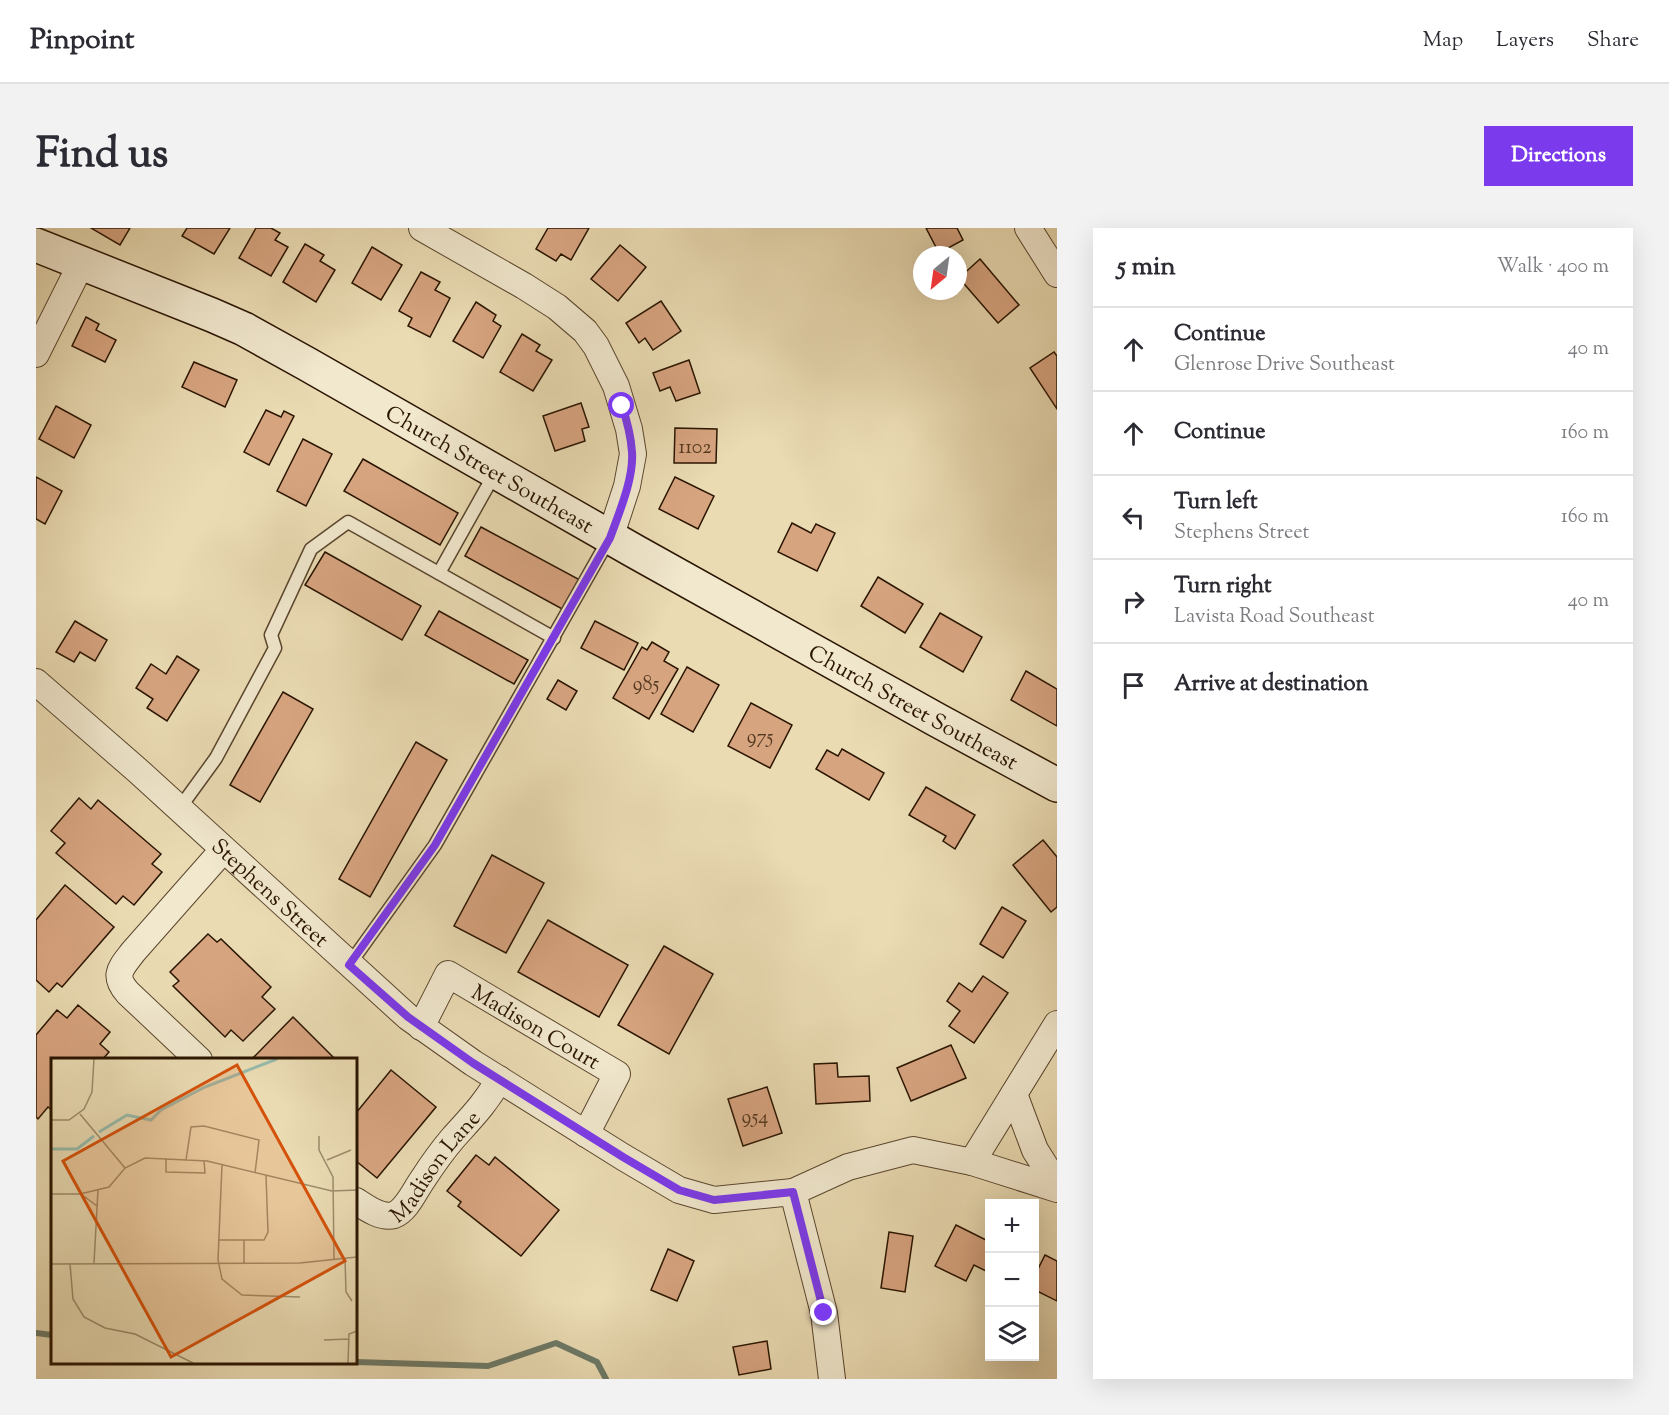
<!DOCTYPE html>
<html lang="en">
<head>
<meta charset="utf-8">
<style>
  :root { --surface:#fff; --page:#f2f2f3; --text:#2b2b33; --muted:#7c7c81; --line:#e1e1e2; --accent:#7c3aed }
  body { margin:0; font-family:"Sorts Mill Goudy",serif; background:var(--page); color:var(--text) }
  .controls { position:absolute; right:18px; bottom:18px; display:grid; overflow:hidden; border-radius:0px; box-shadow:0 6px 24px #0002 }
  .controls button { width:54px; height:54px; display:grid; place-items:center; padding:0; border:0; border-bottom:2px solid var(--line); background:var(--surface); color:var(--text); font:30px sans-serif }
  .compass { position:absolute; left:877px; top:18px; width:54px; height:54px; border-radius:50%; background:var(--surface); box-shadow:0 6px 24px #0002; rotate:209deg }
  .stop { position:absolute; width:18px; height:18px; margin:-14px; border:4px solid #7c3aed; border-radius:50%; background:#fff }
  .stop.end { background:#7c3aed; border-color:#fff; box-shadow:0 2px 6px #0008 }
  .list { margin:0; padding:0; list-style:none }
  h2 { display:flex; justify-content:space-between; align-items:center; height:78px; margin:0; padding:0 24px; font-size:26px }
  h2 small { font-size:20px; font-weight:400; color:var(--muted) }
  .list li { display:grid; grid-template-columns:39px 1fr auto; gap:18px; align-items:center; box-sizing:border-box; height:84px; padding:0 24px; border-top:2px solid var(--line) }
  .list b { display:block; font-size:22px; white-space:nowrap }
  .list p { margin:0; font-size:20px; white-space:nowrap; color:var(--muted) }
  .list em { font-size:20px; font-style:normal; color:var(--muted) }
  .icon { flex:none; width:33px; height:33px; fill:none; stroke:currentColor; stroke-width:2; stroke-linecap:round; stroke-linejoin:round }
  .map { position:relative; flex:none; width:1021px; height:1151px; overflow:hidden; border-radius:0px }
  header { display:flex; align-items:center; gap:36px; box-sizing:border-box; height:84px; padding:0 30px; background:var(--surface); border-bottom:2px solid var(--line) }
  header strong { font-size:28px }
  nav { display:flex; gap:33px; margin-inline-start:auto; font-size:21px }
  .intro { display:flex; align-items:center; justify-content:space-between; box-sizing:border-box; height:144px; padding:0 36px }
  h1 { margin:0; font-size:42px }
  .button { padding:15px 27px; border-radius:0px; background:var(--accent); color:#fff; font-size:21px; font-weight:700 }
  main { display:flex; gap:36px; padding:0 36px }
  aside { flex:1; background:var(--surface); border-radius:0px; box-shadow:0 6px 24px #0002 }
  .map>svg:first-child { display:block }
</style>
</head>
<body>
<header>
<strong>Pinpoint</strong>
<nav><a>Map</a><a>Layers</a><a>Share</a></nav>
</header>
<div class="intro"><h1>Find us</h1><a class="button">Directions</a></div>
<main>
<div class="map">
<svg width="1021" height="1151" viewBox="0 0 1021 1151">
  <rect width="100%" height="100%" fill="#eadbb3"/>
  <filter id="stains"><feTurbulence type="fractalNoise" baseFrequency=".00333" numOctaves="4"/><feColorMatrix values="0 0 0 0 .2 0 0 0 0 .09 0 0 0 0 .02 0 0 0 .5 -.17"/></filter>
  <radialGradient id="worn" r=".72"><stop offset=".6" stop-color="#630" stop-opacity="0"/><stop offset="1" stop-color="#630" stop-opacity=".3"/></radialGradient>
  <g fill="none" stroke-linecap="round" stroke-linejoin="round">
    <!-- stream -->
    <g stroke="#6c7967" stroke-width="6">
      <polyline points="0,1105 16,1107"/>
      <polyline points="320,1134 452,1138 520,1115 561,1134 570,1151"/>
    </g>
  </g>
  <!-- building -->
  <g fill="#d7a480" stroke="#2a1500" stroke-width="1.5">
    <polygon points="55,0 94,0 84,17"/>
    <polygon points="151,0 194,0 178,26 146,8"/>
    <polygon points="220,0 235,0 244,5 239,12 252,19 235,48 203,30"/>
    <polygon points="512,0 553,0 535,32 525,26 520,33 500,21"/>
    <polygon points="890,0 921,0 927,12 903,25"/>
    <polygon points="269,16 288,27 284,33 299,42 280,74 247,54"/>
    <polygon points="584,17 610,39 582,73 555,51"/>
    <polygon points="336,19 366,37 345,72 316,55"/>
    <polygon points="944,31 983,77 962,95 923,50"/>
    <polygon points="385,44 404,54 399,62 414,70 394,109 372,98 376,90 363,83"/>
    <polygon points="625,73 645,103 617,122 609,110 603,115 590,95"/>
    <polygon points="440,74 460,87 457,93 465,98 447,130 417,113"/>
    <polygon points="50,89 63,96 60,102 80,112 69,134 36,118"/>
    <polygon points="486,106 504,117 500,123 516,132 497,163 464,144"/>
    <polygon points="1018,124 1021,128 1021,181 994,140"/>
    <polygon points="653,132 664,165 640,173 634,159 624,163 617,145"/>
    <polygon points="158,134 201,152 189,179 146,159"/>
    <polygon points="545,175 553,199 546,201 549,213 519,223 507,188"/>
    <polygon points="20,178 55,197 38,230 3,211"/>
    <polygon points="230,182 245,189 248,183 258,188 233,237 208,224"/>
    <polygon points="639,200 681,201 680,235 638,235"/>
    <polygon points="267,211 296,226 270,278 241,263"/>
    <polygon points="327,231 422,285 404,317 308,263"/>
    <polygon points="0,249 26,263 9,296 0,291"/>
    <polygon points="639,249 678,268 662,301 623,281"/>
    <polygon points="756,295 775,305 780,296 799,305 781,343 742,324"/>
    <polygon points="445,299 544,352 528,382 429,328"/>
    <polygon points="289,324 385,378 366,412 269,357"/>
    <polygon points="842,349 887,376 869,405 825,378"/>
    <polygon points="403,383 492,432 478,456 389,407"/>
    <polygon points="904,385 946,409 927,444 884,419"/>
    <polygon points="39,393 71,412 59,433 44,424 38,434 20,424"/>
    <polygon points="559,393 602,415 588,442 545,420"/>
    <polygon points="616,414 633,424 628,433 642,441 613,491 577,470 606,419 611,422"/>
    <polygon points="141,428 163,442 131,493 111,480 117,471 100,460 115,436 130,446"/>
    <polygon points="651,439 683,457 657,504 625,486"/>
    <polygon points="990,443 1021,461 1021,498 975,472"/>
    <polygon points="522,452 541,463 530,482 511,471"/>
    <polygon points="247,464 277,481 224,574 194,557"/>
    <polygon points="715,475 756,497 734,540 692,518"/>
    <polygon points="380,514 411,532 334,669 303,651"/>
    <polygon points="806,521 848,545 833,572 780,541 791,522 802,528"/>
    <polygon points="890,559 939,587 919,621 907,613 910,608 873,587"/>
    <polygon points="43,570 55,581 62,572 125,626 116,636 126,644 98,677 87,668 80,676 20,625 29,615 15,603"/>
    <polygon points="1007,612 1021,629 1021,679 1015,684 977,637"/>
    <polygon points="456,627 508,655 470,725 418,698"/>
    <polygon points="29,657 78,699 26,759 21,755 13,764 0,752 0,692"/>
    <polygon points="966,679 990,693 967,730 944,716"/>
    <polygon points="512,692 592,737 563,789 482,744"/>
    <polygon points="172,706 181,714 185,711 235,759 226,769 239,781 207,813 195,802 189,809 137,758 143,753 134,744"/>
    <polygon points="628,718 677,746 633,826 582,797"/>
    <polygon points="947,748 972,765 938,815 913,798 924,783 911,773 923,755 936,764"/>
    <polygon points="42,777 74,804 64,816 73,824 66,832 16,832 16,882 12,879 2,891 0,889 0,807 21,782 31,790"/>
    <polygon points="257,789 300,832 218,832 217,830"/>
    <polygon points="915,817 930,850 875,873 861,840"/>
    <polygon points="801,835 802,849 833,848 834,873 780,876 778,836"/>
    <polygon points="355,842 400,879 341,950 320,933 320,885"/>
    <polygon points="731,859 746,905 707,918 692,871"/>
    <polygon points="440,927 453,937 459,929 523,982 485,1028 422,978 425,974 411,963"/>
    <polygon points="920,997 954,1014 954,1045 938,1037 930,1053 899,1038"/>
    <polygon points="853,1004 877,1008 869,1064 845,1060"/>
    <polygon points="632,1021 658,1033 641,1073 615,1062"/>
    <polygon points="1009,1027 1021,1033 1021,1073 999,1062 999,1047"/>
    <polygon points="731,1113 735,1141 703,1147 697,1119"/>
  </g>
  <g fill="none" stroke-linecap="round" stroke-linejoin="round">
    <!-- lane casing -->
    <g stroke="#5a462d" stroke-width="15">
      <g id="lane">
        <polyline points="403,345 459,245"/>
        <polyline points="143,581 180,530 239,420 235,407 275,321 312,294 518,410"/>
        <polyline points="313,737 399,617 573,311"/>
      </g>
    </g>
    <!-- street casing -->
    <g stroke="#5a462d" stroke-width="28">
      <g id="street">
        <polyline points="386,0 488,58 521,79 549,103 560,118 580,158 593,201 597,226 591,258 574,310"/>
        <polyline points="992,0 1021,46"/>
        <polyline points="0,126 45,36"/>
        <path id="s1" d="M0,454L101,542L372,789L437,835L587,929L643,962L678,972L757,964L812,939L877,922L936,934L1021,961"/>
        <path id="s2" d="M385,799L412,746L581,846L550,906"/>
        <path d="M163,832L92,765C76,747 85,740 97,724L187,622"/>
        <polyline points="978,866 999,922 1021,957"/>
        <polyline points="936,934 1021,796"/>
        <polyline points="757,964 788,1085 796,1151"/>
        <path id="s3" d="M320,973C329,979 345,991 358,987C371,982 379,962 387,951C396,937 406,923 417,910C434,891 451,874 463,851"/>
      </g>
    </g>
    <!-- secondary casing -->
    <g stroke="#2a1500" stroke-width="36">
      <g id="secondary">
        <path id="s4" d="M0,17L176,87L208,101L271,136L600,324L901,492L1021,557"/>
      </g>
    </g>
    <!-- lane -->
    <use href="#lane" stroke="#f1e8ce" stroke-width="12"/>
    <!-- street -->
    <use href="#street" stroke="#f1e8ce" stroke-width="26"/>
    <!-- secondary -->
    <use href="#secondary" stroke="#f1e8ce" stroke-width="33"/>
  </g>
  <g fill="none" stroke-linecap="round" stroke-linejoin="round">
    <!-- route -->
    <path stroke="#7c3aed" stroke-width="8" d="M586,178C591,193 595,208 596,224C598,250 583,285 574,310L399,617L313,737L372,789L437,835L587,929L643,962L678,972L757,964L788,1085"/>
  </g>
  <g text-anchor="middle" stroke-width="4.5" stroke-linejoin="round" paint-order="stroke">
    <!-- number labels -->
    <g font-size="20" fill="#553920">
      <text x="659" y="225">1102</text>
      <text x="610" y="462">985</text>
      <text x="724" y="515">975</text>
      <text x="719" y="895">954</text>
    </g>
    <!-- street labels -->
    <g font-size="22" fill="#2a1500" stroke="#f1e8ce">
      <text dy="8" stroke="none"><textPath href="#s4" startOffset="507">Church Street Southeast</textPath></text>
      <text dy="8" stroke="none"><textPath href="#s4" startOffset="993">Church Street Southeast</textPath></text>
      <text dy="8" stroke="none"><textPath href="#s1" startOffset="315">Stephens Street</textPath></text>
      <text dy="8" stroke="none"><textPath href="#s2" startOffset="162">Madison Court</textPath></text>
      <text dy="8" stroke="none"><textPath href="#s3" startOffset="106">Madison Lane</textPath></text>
    </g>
  </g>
  <!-- overview -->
  <g transform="translate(15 830)">
    <rect width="306" height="306" fill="#eadbb3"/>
    <path fill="none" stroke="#98bbab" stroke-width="3" d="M48,74L76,57L100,62L110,52L154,29L226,1M0,91H26L43,78"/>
    <path fill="none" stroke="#9d8c6b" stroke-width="1.5" d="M29,56L74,110M0,62H18L33,51L41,34L43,1M268,78V92L282,119L283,201M115,100V114L154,115L153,103M135,102L140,69L153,68L208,82L204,115M276,102L300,92M171,107L167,202L171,221L191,237L249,239M0,136H29L58,129L74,110L94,100L156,103L281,133L306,132M30,136L46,148M167,182H213L217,174L215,117M193,182V205M294,200L295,234L301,243M43,205L47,132M0,206L249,205L306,199M19,206L22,241L33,259L54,270L84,276L142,305M273,282L298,281M297,305L298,276L306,273"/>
    <path fill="#d5520b" fill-opacity="0.15" stroke="#d5520b" stroke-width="3" d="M186,7L294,203L120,299L12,103Z"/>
    <rect width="306" height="306" fill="none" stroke="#2a1500" stroke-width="3"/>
  </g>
  <rect width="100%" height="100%" filter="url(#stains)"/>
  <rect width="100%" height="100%" fill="url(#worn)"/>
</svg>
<div class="controls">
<button>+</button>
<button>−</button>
<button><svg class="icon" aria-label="layers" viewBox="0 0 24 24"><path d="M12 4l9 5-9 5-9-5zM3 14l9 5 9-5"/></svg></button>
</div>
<svg class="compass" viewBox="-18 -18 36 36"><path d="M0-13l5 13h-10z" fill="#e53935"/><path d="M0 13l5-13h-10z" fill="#7c7c81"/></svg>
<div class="stop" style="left:586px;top:178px"></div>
<div class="stop end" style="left:788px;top:1085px"></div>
</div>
<aside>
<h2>5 min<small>Walk · 400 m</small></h2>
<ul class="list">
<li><svg class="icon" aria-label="ahead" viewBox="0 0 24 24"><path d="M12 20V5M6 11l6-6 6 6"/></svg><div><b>Continue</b><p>Glenrose Drive Southeast</p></div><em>40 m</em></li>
<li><svg class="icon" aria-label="ahead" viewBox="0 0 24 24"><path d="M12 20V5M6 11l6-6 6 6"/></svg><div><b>Continue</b></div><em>160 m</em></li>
<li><svg class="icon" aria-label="left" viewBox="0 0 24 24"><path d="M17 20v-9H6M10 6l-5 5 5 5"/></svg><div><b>Turn left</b><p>Stephens Street</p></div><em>160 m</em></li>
<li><svg class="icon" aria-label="right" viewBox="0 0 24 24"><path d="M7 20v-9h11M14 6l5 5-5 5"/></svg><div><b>Turn right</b><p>Lavista Road Southeast</p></div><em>40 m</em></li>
<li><svg class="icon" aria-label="arrive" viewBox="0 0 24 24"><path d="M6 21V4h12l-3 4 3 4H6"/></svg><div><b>Arrive at destination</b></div></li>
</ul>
</aside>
</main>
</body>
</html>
